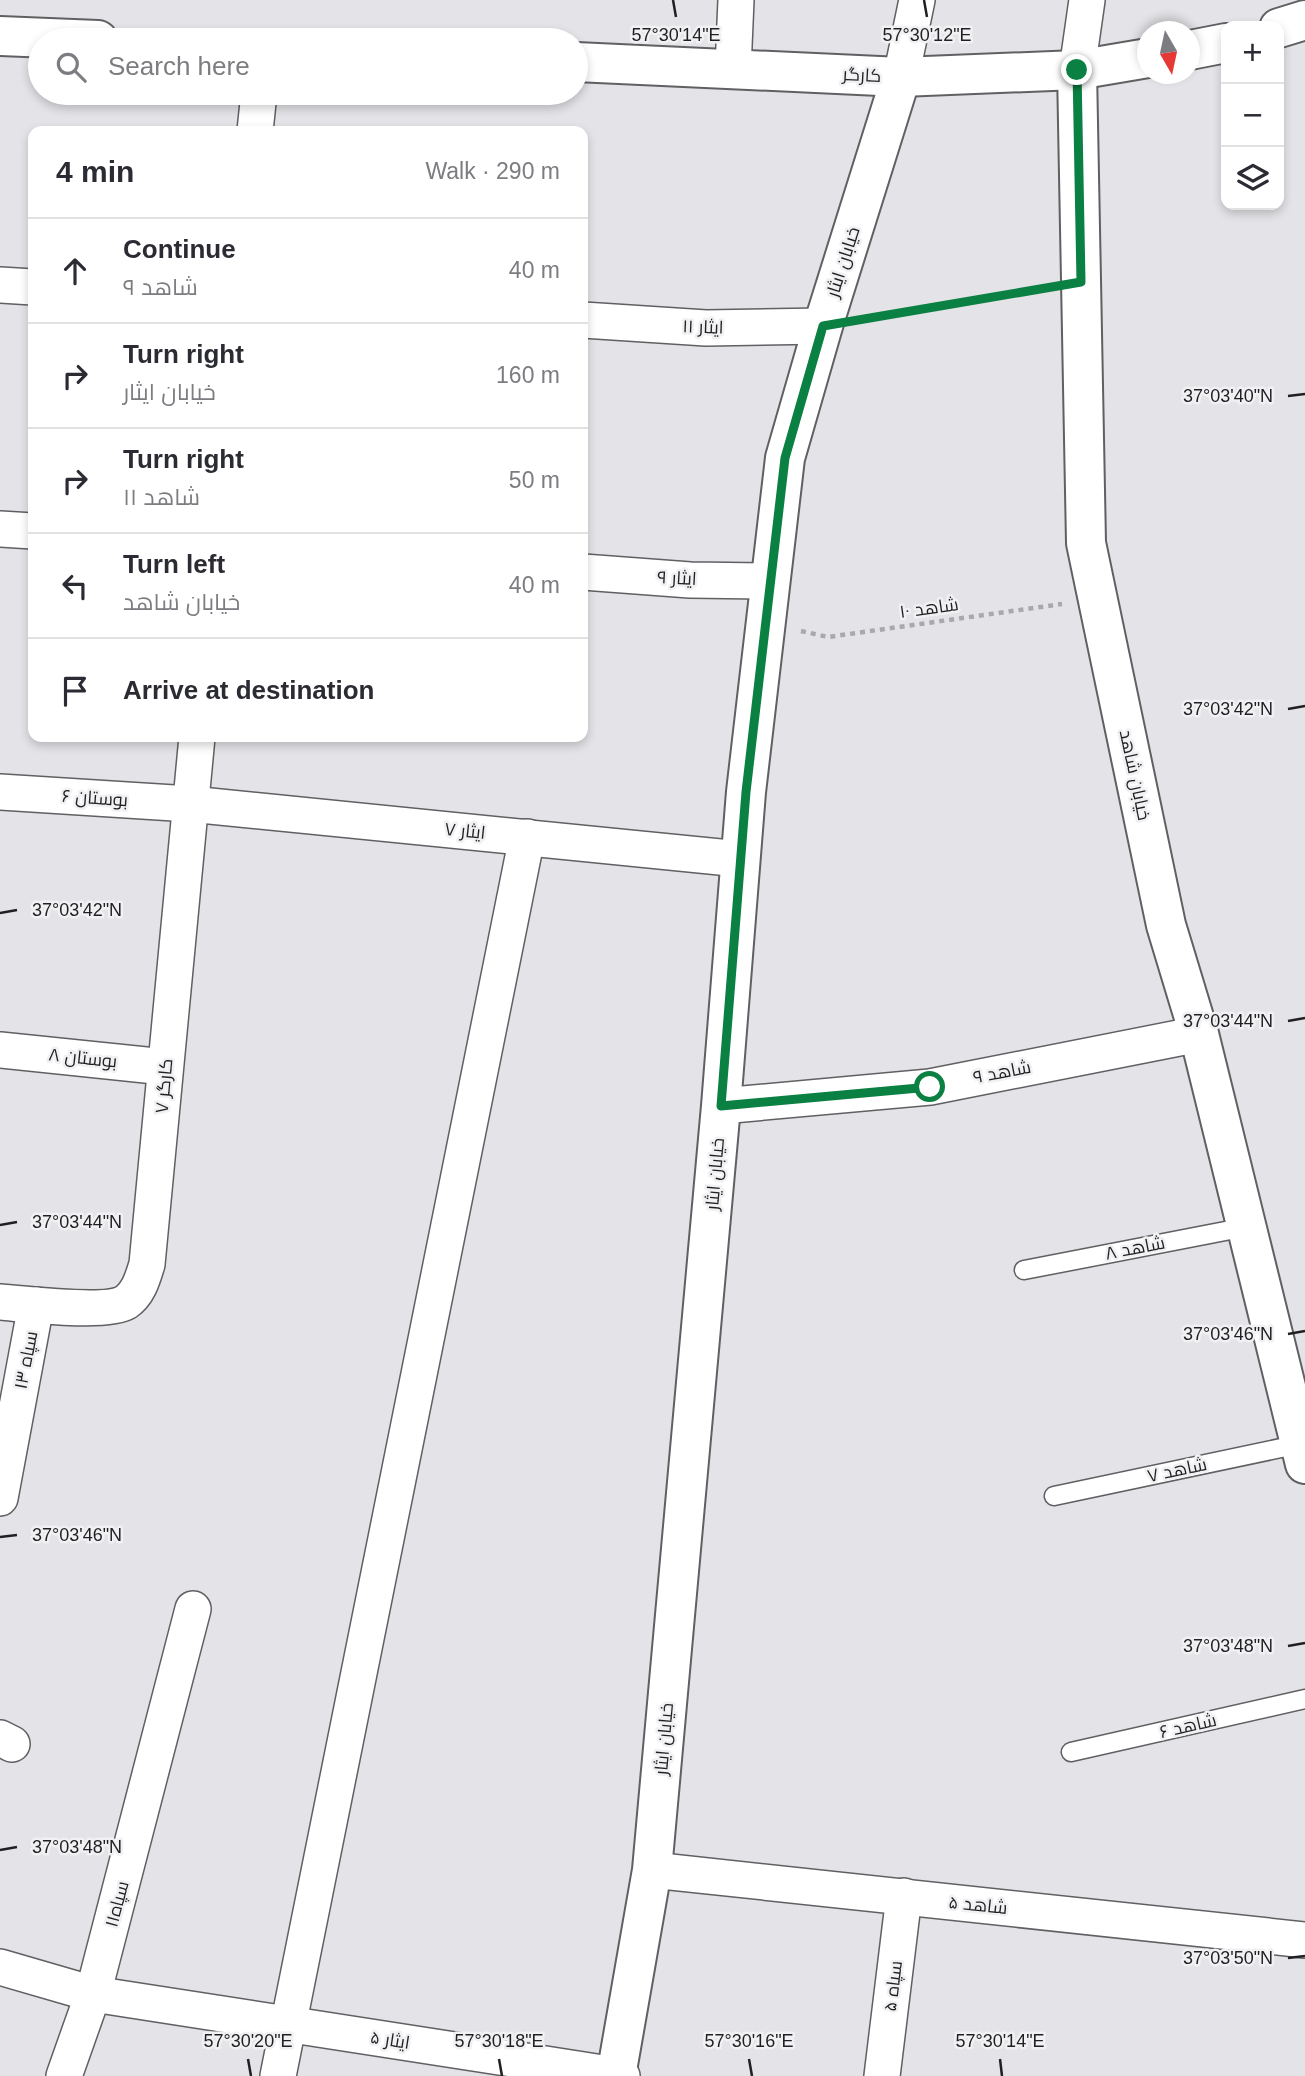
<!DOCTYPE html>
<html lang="en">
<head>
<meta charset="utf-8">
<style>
  :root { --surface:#fff; --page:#f7f7f7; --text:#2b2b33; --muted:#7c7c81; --line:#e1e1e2 }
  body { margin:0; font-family:Arial,Cairo,sans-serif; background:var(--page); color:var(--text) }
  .controls { position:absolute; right:21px; top:21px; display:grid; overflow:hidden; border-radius:14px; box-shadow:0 4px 10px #0003 }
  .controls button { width:63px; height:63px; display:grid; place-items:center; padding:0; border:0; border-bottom:2px solid var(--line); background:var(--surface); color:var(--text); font:35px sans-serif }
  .compass { position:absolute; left:1137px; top:21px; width:63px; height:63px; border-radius:50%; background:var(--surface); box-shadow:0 4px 10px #0003; rotate:171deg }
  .stop { position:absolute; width:21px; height:21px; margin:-16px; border:5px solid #0b8043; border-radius:50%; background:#fff }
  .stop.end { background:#0b8043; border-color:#fff; box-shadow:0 2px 7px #0008 }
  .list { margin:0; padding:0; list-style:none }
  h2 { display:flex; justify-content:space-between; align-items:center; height:91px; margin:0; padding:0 28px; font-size:30px }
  h2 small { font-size:23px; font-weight:400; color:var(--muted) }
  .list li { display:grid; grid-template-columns:46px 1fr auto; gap:21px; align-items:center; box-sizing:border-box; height:105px; padding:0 28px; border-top:2px solid var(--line) }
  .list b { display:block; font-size:26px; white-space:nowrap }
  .list p { margin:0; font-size:23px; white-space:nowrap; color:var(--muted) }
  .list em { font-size:23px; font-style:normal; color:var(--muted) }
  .icon { flex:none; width:38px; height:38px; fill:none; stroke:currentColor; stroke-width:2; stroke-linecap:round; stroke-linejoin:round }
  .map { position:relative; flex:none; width:1305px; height:2076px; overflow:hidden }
  .search { position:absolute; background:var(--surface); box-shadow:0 4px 10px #0003; left:28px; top:28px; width:560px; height:77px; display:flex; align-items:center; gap:18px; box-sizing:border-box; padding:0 24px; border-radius:38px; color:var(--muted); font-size:26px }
  .panel { position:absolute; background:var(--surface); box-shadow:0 4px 10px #0003; left:28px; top:126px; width:560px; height:616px; border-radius:14px }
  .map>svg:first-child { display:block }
</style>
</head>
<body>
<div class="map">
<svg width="1305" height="2076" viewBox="0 0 1305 2076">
  <rect width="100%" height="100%" fill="#e4e3e7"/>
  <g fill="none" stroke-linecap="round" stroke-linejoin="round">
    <!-- lane casing -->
    <g stroke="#605f62" stroke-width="21">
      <g id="lane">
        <polyline points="1024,1270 1246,1227"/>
        <polyline points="1054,1496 1300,1444"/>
        <polyline points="1071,1752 1305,1699"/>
      </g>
    </g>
    <!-- street casing -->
    <g stroke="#605f62" stroke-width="38">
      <g id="street">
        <polyline points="733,69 736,0"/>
        <polyline points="1077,70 1087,0"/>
        <polyline points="901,77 917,0"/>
        <polyline points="255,131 259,93"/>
        <polyline points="0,285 33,287"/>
        <polyline points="583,320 706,328 823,326"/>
        <polyline points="0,529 33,531"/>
        <polyline points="583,572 690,580 771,581"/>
        <polyline points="0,792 190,804 740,859"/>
        <polyline points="0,1050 165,1067"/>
        <polyline points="721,1106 930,1087 1199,1034"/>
        <path d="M0,1302C25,1304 107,1314 126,1302C139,1293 143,1277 147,1264L197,737"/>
        <polyline points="0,1498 36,1305"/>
        <polyline points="0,1738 12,1744"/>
        <polyline points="652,1870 1305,1940"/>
        <polyline points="0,1967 93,1994 622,2076"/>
        <polyline points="64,2076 93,1994 193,1609"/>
        <polyline points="278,2076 527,837"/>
        <polyline points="882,2076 904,1896"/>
      </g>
    </g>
    <!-- secondary casing -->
    <g stroke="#605f62" stroke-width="42">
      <g id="secondary">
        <polyline points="1279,28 1305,20"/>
        <polyline points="0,36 98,40"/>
        <polyline points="1190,50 1226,43"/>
        <polyline points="576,62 901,77 1077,70 1148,58"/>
        <polyline points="1077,70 1086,543 1166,925 1199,1034 1305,1464"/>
        <polyline points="616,2076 652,1870 721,1106 746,792 785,458 823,326 901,77"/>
      </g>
    </g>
    <!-- path -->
    <g stroke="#a9a8ab" stroke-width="4.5" stroke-dasharray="5 5" stroke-linecap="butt">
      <polyline points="861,320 1045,288"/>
      <polyline points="801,631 828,637 1062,604"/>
    </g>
    <!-- lane -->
    <use href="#lane" stroke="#fff" stroke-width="18"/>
    <!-- street -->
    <use href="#street" stroke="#fff" stroke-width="35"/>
    <!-- secondary -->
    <use href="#secondary" stroke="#fff" stroke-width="38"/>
  </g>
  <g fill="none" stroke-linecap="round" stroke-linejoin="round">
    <!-- route -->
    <polyline stroke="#0b8043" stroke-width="9" points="930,1087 721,1106 746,792 785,458 823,326 1081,282 1077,70"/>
  </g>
  <!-- ticks -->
  <path fill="none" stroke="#201f21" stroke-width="2.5" d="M673,0L676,17M924,0L927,17M1288,396L1305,394M1288,709L1305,706M0,913L17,910M1288,1021L1305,1018M0,1225L17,1222M1288,1334L1305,1331M0,1537L17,1535M1288,1646L1305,1643M0,1850L17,1847M1288,1958L1305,1956M248,2059L251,2076M499,2059L502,2076M749,2059L752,2076M1000,2059L1002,2076"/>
  <g text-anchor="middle" stroke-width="5" stroke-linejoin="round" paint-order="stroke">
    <!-- street labels -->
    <g font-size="18" fill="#201f21" stroke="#f1f1f4">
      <text transform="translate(862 75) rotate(3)" y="6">کارگر</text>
      <text transform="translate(843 262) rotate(-72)" y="6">خیابان ایثار</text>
      <text transform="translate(703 327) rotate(2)" y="6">ایثار ۱۱</text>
      <text transform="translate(677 578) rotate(3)" y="6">ایثار ۹</text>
      <text transform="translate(929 608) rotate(-8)" y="6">شاهد ۱۰</text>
      <text transform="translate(1135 775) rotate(78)" y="6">خیابان شاهد</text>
      <text transform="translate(95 798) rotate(4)" y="6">بوستان ۶</text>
      <text transform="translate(465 831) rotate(6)" y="6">ایثار ۷</text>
      <text transform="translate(83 1058) rotate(6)" y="6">بوستان ۸</text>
      <text transform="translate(1002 1072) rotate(-11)" y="6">شاهد ۹</text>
      <text transform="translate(164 1086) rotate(-85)" y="6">کارگر ۷</text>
      <text transform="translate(715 1174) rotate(-85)" y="6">خیابان ایثار</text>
      <text transform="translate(1135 1248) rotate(-11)" y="6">شاهد ۸</text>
      <text transform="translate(26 1360) rotate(-79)" y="6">سپاه ۱۳</text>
      <text transform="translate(1177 1470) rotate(-12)" y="6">شاهد ۷</text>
      <text transform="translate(1188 1726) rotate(-13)" y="6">شاهد ۶</text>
      <text transform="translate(664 1739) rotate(-85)" y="6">خیابان ایثار</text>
      <text transform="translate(117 1904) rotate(-75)" y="6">سپاه۱۱</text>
      <text transform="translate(978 1905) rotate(6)" y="6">شاهد ۵</text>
      <text transform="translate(893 1986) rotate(-83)" y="6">سپاه ۵</text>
      <text transform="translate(390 2040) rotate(9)" y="6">ایثار ۵</text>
    </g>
  </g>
  <g font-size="18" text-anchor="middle" fill="#201f21" stroke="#f1f1f4" stroke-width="5" stroke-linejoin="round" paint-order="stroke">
    <text x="676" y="41">57°30'14"E</text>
    <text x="927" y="41">57°30'12"E</text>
    <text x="1228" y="402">37°03'40"N</text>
    <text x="1228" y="715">37°03'42"N</text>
    <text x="77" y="916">37°03'42"N</text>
    <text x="1228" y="1027">37°03'44"N</text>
    <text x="77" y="1228">37°03'44"N</text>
    <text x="1228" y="1340">37°03'46"N</text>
    <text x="77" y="1541">37°03'46"N</text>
    <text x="1228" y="1652">37°03'48"N</text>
    <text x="77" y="1853">37°03'48"N</text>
    <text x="1228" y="1964">37°03'50"N</text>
    <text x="248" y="2047">57°30'20"E</text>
    <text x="499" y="2047">57°30'18"E</text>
    <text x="749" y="2047">57°30'16"E</text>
    <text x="1000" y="2047">57°30'14"E</text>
  </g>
</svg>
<div class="controls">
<button>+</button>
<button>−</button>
<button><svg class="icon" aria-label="layers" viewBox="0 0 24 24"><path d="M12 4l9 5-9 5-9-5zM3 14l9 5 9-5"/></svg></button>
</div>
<svg class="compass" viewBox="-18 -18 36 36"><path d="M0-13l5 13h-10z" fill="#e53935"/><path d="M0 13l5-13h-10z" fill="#7c7c81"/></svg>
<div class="stop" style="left:930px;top:1087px"></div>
<div class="stop end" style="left:1077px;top:70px"></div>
<div class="search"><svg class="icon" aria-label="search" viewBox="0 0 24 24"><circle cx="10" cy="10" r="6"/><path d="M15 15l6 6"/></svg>Search here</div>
<section class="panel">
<h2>4 min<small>Walk · 290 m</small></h2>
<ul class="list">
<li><svg class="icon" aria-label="ahead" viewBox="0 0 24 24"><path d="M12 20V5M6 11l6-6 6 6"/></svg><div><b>Continue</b><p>شاهد ۹</p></div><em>40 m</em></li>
<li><svg class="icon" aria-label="right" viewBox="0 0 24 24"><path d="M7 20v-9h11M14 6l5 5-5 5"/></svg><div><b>Turn right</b><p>خیابان ایثار</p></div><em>160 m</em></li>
<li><svg class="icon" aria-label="right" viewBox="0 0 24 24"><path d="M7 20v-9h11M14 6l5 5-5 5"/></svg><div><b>Turn right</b><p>شاهد ۱۱</p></div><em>50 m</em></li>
<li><svg class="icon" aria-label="left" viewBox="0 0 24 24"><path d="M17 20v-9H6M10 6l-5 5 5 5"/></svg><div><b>Turn left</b><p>خیابان شاهد</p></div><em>40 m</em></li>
<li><svg class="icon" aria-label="arrive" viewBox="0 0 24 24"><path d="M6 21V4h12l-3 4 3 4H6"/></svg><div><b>Arrive at destination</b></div></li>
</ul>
</section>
</div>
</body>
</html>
